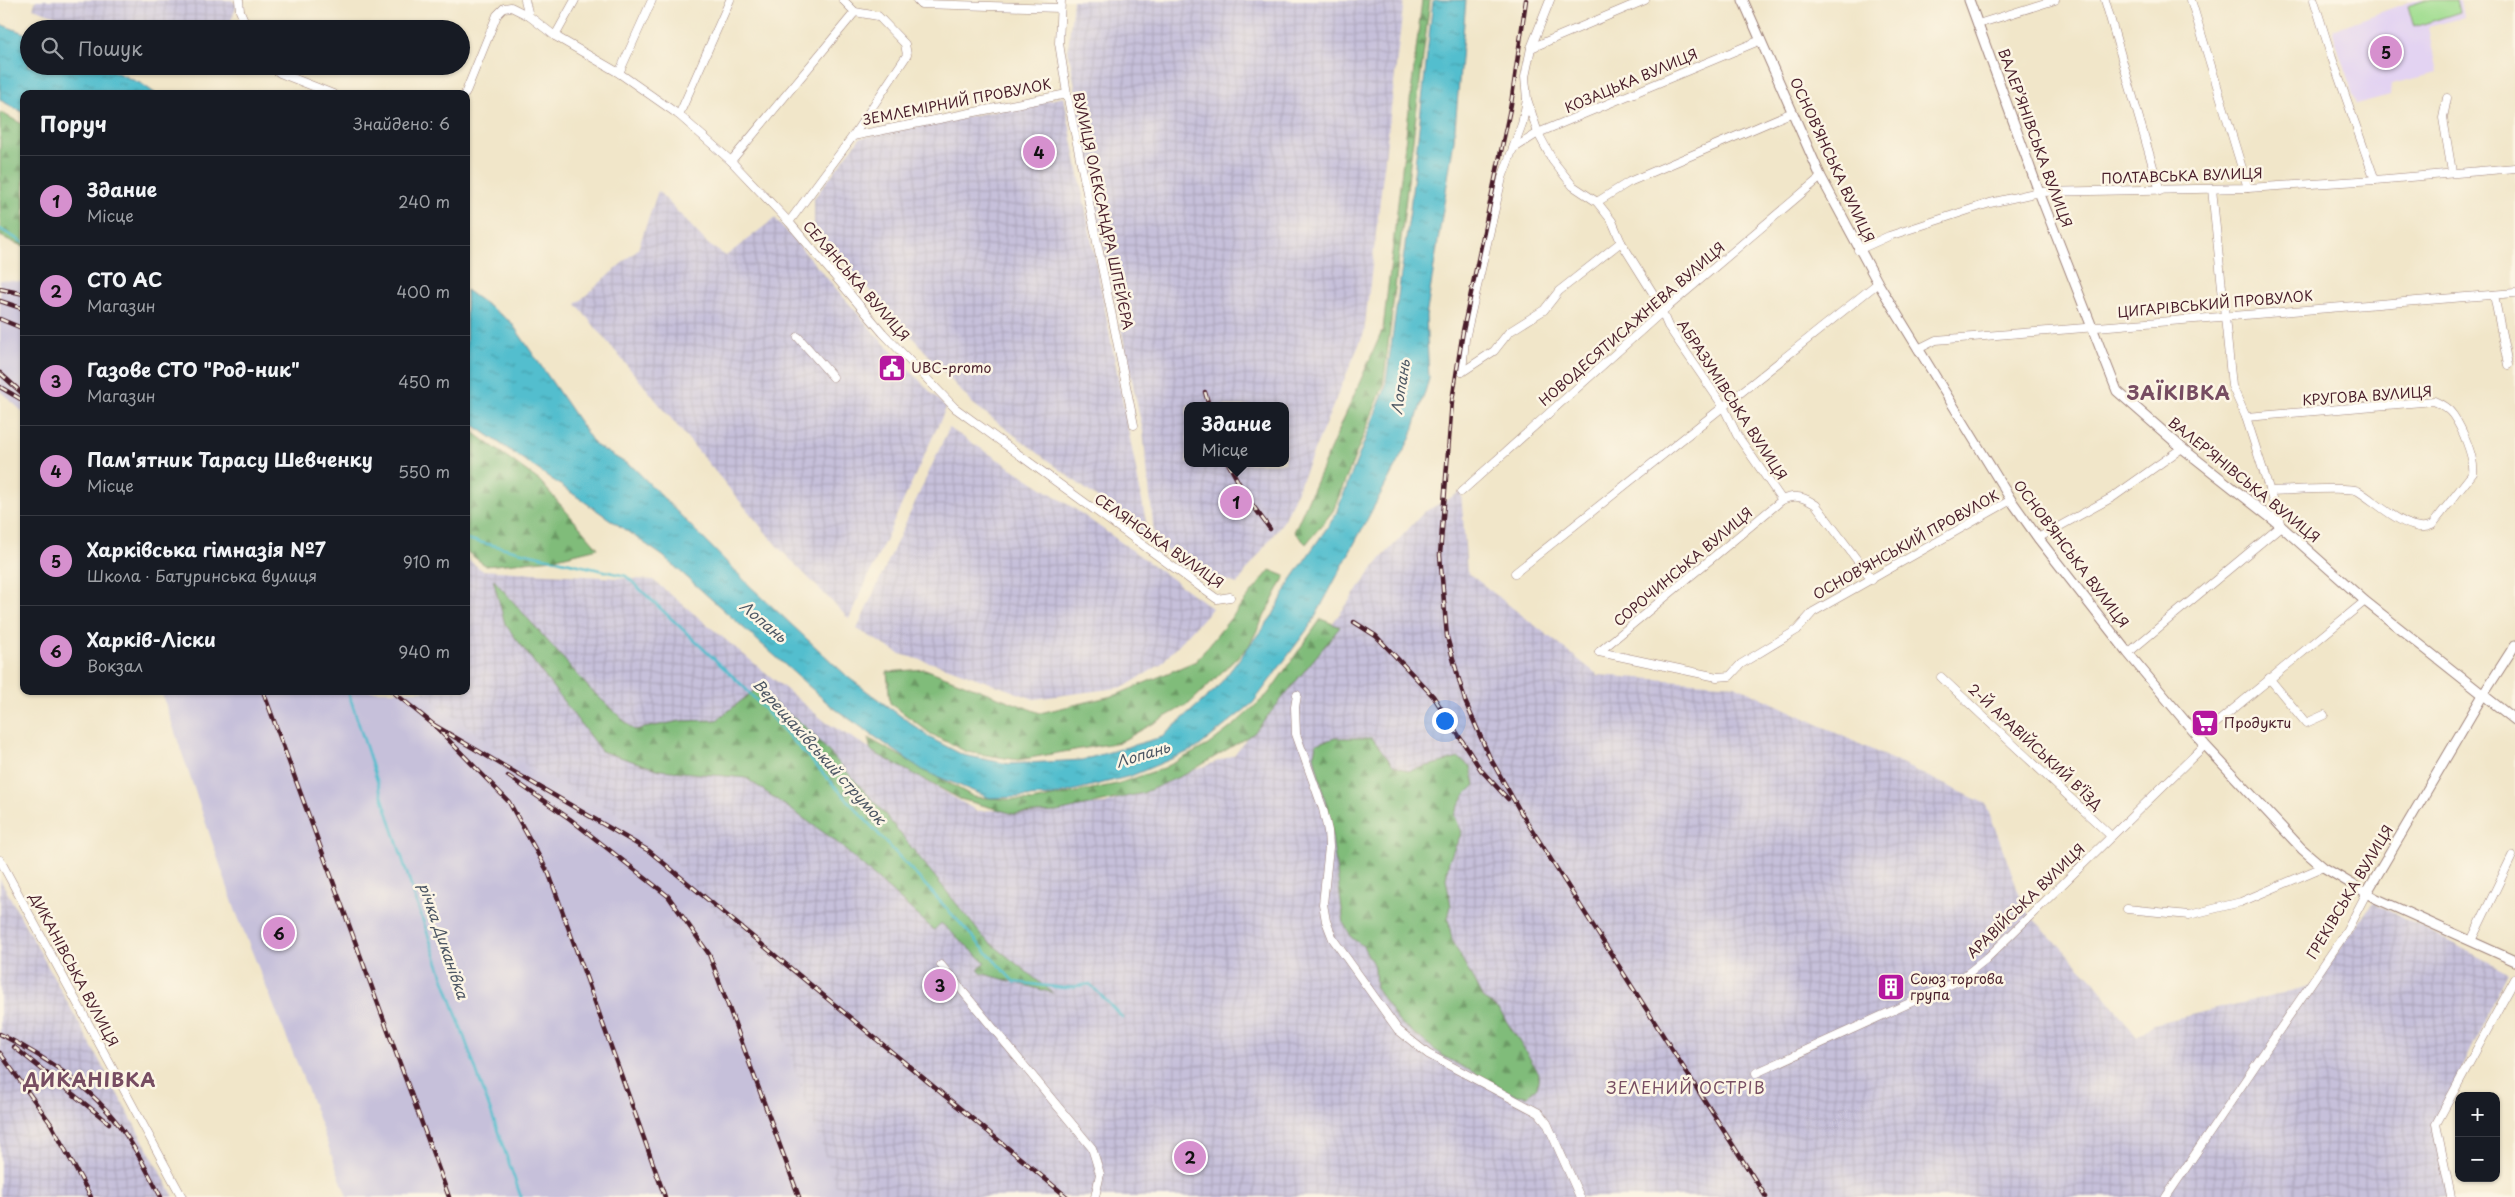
<!DOCTYPE html>
<html lang="uk">
<head>
<meta charset="utf-8">
<style>
  :root { --surface:#171b24; --page:#242831; --text:#f1f3f6; --muted:#9ea1a6; --line:#363941; --accent:#d690ce }
  body { margin:0; font-family:"Playpen Sans",sans-serif; background:var(--page); color:var(--text) }
  .controls { position:absolute; right:15px; bottom:15px; display:grid; overflow:hidden; border-radius:10px; box-shadow:0 1px 4px #0004 }
  .controls button { width:45px; height:45px; display:grid; place-items:center; padding:0; border:0; border-bottom:1px solid var(--line); background:var(--surface); color:var(--text); font:25px sans-serif }
  .you { position:absolute; left:1444px; top:720px; width:18px; height:18px; margin:-12px; border:4px solid #fff; border-radius:50%; background:#1a73e8; box-shadow:0 0 0 8px #1a73e833 }
  .badge { display:grid; place-items:center; width:32px; height:32px; border-radius:50%; background:var(--accent); color:#111; font-size:16px; font-weight:700 }
  .pin { position:absolute; translate:-50% -50%; border:2px solid #fff; box-shadow:0 1px 5px #0006 }
  .popup { position:absolute; left:1184px; top:402px; width:105px; height:65px; box-sizing:border-box; display:grid; place-content:center; border-radius:10px; background:var(--surface); filter:drop-shadow(0 1px 4px #0005); font-size:16px; white-space:nowrap; color:var(--muted) }
  .popup b { font-size:19px; color:var(--text) }
  .popup::after { content:''; position:absolute; left:50%; top:100%; margin-left:-10px; border:10px solid transparent; border-top-color:var(--surface) }
  .list { margin:0; padding:0; list-style:none }
  h2 { display:flex; justify-content:space-between; align-items:center; height:65px; margin:0; padding:0 20px; font-size:21px }
  h2 small { font-size:16px; font-weight:400; color:var(--muted) }
  .list li { display:grid; grid-template-columns:32px 1fr auto; gap:15px; align-items:center; box-sizing:border-box; height:90px; padding:0 20px; border-top:1px solid var(--line) }
  .list b { display:block; font-size:19px; white-space:nowrap }
  .list p { margin:0; font-size:16px; white-space:nowrap; color:var(--muted) }
  .list em { font-size:16px; font-style:normal; color:var(--muted) }
  .icon { flex:none; width:28px; height:28px; fill:none; stroke:currentColor; stroke-width:2; stroke-linecap:round; stroke-linejoin:round }
  .map { position:relative; flex:none; width:2515px; height:1197px; overflow:hidden }
  .search { position:absolute; background:var(--surface); box-shadow:0 1px 4px #0004; left:20px; top:20px; width:450px; height:55px; display:flex; align-items:center; gap:12px; box-sizing:border-box; padding:0 18px; border-radius:28px; color:var(--muted); font-size:19px }
  .panel { position:absolute; background:var(--surface); box-shadow:0 1px 4px #0004; left:20px; top:90px; width:450px; height:605px; border-radius:10px }
  .map>svg:first-child { display:block }
</style>
</head>
<body>
<div class="map">
<svg width="2515" height="1197" viewBox="0 0 2515 1197">
  <defs>
    <pattern id="industrial-grid" width="8" height="8" patternUnits="userSpaceOnUse" patternTransform="scale(1.25)"><rect width="8" height="8" fill="#c6c0da"/><path d="M0 4h8M4 0v8" fill="none" stroke="#aca5bb"/></pattern>
    <pattern id="forest-firs" width="22" height="20" patternUnits="userSpaceOnUse" patternTransform="scale(1.25)"><rect width="22" height="20" fill="#80bc7a"/><path d="M5 1l3.5 6h-7zM16 11l3.5 6h-7z" fill="#6b9864"/></pattern>
    <pattern id="water-ripples" width="26" height="14" patternUnits="userSpaceOnUse" patternTransform="scale(1.25)"><rect width="26" height="14" fill="#52bece"/><path d="M2 4q2-2 4 0t4 0M15 11q2-2 4 0t4 0" fill="none" stroke="#469aa7"/></pattern>
  </defs>
  <rect width="100%" height="100%" fill="#fcf5e5"/>
  <filter id="ink" filterUnits="userSpaceOnUse"><feTurbulence type="fractalNoise" baseFrequency=".02" numOctaves="2"/><feDisplacementMap in="SourceGraphic" scale="10" xChannelSelector="R" yChannelSelector="G"/><feConvolveMatrix kernelMatrix="1 2 1 2 8 2 1 2 1" color-interpolation-filters="sRGB"/></filter>
  <filter id="wash" filterUnits="userSpaceOnUse"><feTurbulence type="fractalNoise" baseFrequency=".0096" numOctaves="4" result="noise"/><feDisplacementMap in="SourceGraphic" scale="20" xChannelSelector="R" yChannelSelector="G"/><feGaussianBlur stdDeviation="1.12" result="paint"/><feColorMatrix in="noise" values="0 0 0 0 0 0 0 0 0 0 0 0 0 0 0 0 0 1.4 0 .05"/><feComposite in="paint" operator="in"/></filter>
  <g filter="url(#wash)">
    <rect width="100%" height="100%" fill="#f1e6c9"/>
    <!-- built -->
    <polygon fill="#e3d3f2" points="2414,0 2461,0 2464,17 2428,27 2437,73 2391,84 2390,95 2356,104 2332,30"/>
    <!-- industrial -->
    <g fill="url(#industrial-grid)" fill-rule="evenodd">
      <polygon points="36,0 232,0 237,5 228,29 94,29 33,8"/>
      <path d="M1073,0H1404L1364,333L1285,519L1237,584L1192,569L1155,542L1143,432L1072,98L1077,97L1068,50ZM1187,406H1285V463H1187Z"/>
      <polygon points="1064,97 1149,537 972,403 814,229 814,198 860,138"/>
      <polygon points="658,191 709,245 726,256 775,218 878,337 946,408 849,619 777,546 576,304 638,249"/>
      <polygon points="949,428 1075,509 1212,608 1160,665 1124,687 1034,699 946,667 900,654 857,629"/>
      <polygon points="1461,492 1467,572 1598,675 1735,685 1986,804 2026,911 2094,981 2137,1037 2153,1024 2315,985 2373,902 2508,972 2436,1124 2451,1197 385,1197 197,691 466,691 466,558 482,570 653,580 827,723 977,811 1105,804 1234,755 1379,561 1424,512"/>
      <polygon points="0,879 174,1197 0,1197"/>
    </g>
    <!-- railway -->
    <g fill="#c6c0da">
      <polygon points="0,280 24,282 24,413 0,391"/>
      <polygon points="161,691 421,691 498,750 649,830 762,970 804,1098 840,1197 347,1197 307,1088 236,912"/>
    </g>
    <!-- forest -->
    <g fill="url(#forest-firs)" stroke="#656e52">
      <polygon points="1422,0 1430,0 1383,387 1333,511 1306,544 1294,532 1383,329"/>
      <polygon points="0,112 24,125 24,247 0,236"/>
      <polygon points="466,427 540,481 598,548 553,559 486,566 466,551"/>
      <polygon points="1270,570 1285,576 1249,646 1190,703 1120,742 1018,760 967,752 931,734 890,703 887,672 925,669 1040,713 1116,695 1196,661"/>
      <polygon points="493,579 589,688 634,730 680,721 717,720 756,689 807,728 879,807 983,937 1053,993 981,973 978,970 985,962 941,923 934,930 833,839 746,778 660,770 601,751 505,624"/>
      <polygon points="1321,619 1340,627 1254,733 1190,772 1143,793 1057,812 1014,814 960,799 871,751 868,738 974,797 1032,801 1117,784 1164,768 1208,745 1234,725 1268,694"/>
      <polygon points="1335,738 1372,738 1393,765 1408,771 1459,758 1471,767 1475,785 1464,796 1454,815 1462,832 1449,860 1446,879 1451,906 1448,918 1452,940 1482,997 1500,1011 1539,1073 1537,1087 1527,1096 1515,1095 1443,1056 1398,1021 1376,988 1375,968 1363,946 1352,938 1344,924 1330,821 1314,755 1316,744"/>
    </g>
    <!-- pitch -->
    <polygon fill="#a0dd90" stroke="#757e5e" points="2426,0 2457,0 2460,12 2414,27 2408,6"/>
    <!-- water -->
    <g fill="url(#water-ripples)" stroke="#4e6e7c">
      <polygon points="1433,0 1466,0 1454,140 1426,317 1429,379 1411,437 1312,623 1253,703 1197,748 1131,776 1052,796 990,798 924,771 831,706 663,556 466,420 466,290 511,322 595,445 634,468 751,587 849,678 932,739 963,755 1009,764 1082,760 1162,737 1216,689 1273,615 1291,580 1335,516 1385,389 1410,210"/>
      <polygon points="0,24 29,35 29,66 102,66 142,84 156,94 24,94 24,113 0,100"/>
    </g>
    <g fill="none" stroke-linecap="round" stroke-linejoin="round">
      <!-- stream -->
      <g stroke="#52bece" stroke-width="2.5">
        <polyline points="0,229 24,243"/>
        <polyline points="466,539 626,576 744,687 1014,982 1064,988 1090,984 1123,1018"/>
        <polyline points="348,691 416,901 521,1197"/>
      </g>
    </g>
  </g>
  <g filter="url(#ink)">
    <g fill="none" stroke-linecap="round" stroke-linejoin="round">
      <!-- minor casing -->
      <g stroke="#9e827a" stroke-width="9">
        <g id="minor">
          <polyline points="239,0 240,11 248,29"/>
          <polyline points="525,0 529,16 555,36 619,73 679,115 731,161 789,222 883,333 955,408 1217,599 1230,597"/>
          <polyline points="917,0 921,4 1060,8"/>
          <polyline points="1061,0 1059,43 1067,94 1134,425"/>
          <path d="M1550,0L1531,48L1525,77L1527,99L1538,133L1553,161L1573,186L1597,202L1612,221L1621,242L1656,298L1668,326L1723,406L1737,435L1782,500C1795,494 1804,497 1816,505L1872,580"/>
          <polyline points="2105,0 2160,191"/>
          <polyline points="2191,0 2248,188"/>
          <polyline points="2314,0 2332,58 2375,180"/>
          <polyline points="1978,24 2055,0"/>
          <polyline points="555,36 575,0"/>
          <polyline points="1531,48 1645,0"/>
          <polyline points="270,66 280,73 333,94"/>
          <polyline points="619,73 652,0"/>
          <polyline points="465,94 497,15 504,8 511,7 529,16"/>
          <polyline points="2447,98 2443,118 2452,172"/>
          <polyline points="679,115 730,0"/>
          <polyline points="853,136 1067,94"/>
          <polyline points="1513,149 1538,133 1761,40"/>
          <polyline points="731,161 855,12"/>
          <polyline points="1597,202 1629,182 1793,112"/>
          <polyline points="789,222 853,136 907,55 905,44 878,16 855,12 843,0"/>
          <polyline points="1858,250 1889,236 1990,203 2039,192 2248,188 2375,180 2515,168"/>
          <polyline points="2494,295 2508,365"/>
          <polyline points="798,337 833,377"/>
          <polyline points="1918,349 1936,340 2515,293"/>
          <polyline points="1462,372 1465,339 1502,178 1522,124 1527,100"/>
          <polyline points="1462,372 1494,351 1509,332 1544,310 1559,291 1621,242"/>
          <path d="M2246,417L2434,401C2441,404 2448,408 2453,415C2462,428 2475,458 2473,473L2432,525C2410,536 2377,502 2358,491C2349,486 2284,491 2269,491"/>
          <polyline points="1461,492 1663,311 1821,177"/>
          <polyline points="2038,538 2113,497 2182,448"/>
          <polyline points="1515,573 1878,283"/>
          <polyline points="1599,652 1717,677 1730,676 1741,664 1797,630 1813,612 2011,500"/>
          <polyline points="1599,652 1782,500"/>
          <polyline points="2128,653 2281,526 2246,417 2232,386 2212,189"/>
          <polyline points="1941,677 2111,836"/>
          <polyline points="2269,678 2306,723 2324,715"/>
          <polyline points="1297,695 1295,707 1296,734 1323,809 1328,831 1329,847 1323,904 1326,921 1333,939 1398,1030 1428,1054 1539,1113 1547,1123 1580,1197"/>
          <polyline points="2198,738 2365,601"/>
          <polyline points="0,860 182,1197"/>
          <polyline points="2127,909 2189,915 2241,902 2323,867"/>
          <polyline points="2471,941 2512,856"/>
          <polyline points="941,965 1092,1148 1100,1174 1095,1197"/>
          <polyline points="1756,1073 1958,981 1986,959 2205,745"/>
          <polyline points="2166,1197 2346,932 2366,894"/>
          <polyline points="2451,1197 2436,1124 2515,979"/>
        </g>
      </g>
      <!-- tertiary casing -->
      <g stroke="#9e827a" stroke-width="11">
        <g id="tertiary">
          <polyline points="1743,0 1821,177 1878,283 2011,500 2038,538 2128,653 2205,745 2302,849 2323,867 2375,898 2515,961"/>
          <polyline points="1969,0 2039,192 2117,391 2182,448 2281,526 2365,601 2515,720"/>
          <polyline points="2366,894 2483,695 2515,645"/>
        </g>
      </g>
      <!-- minor -->
      <use href="#minor" stroke="#fff" stroke-width="8"/>
      <!-- tertiary -->
      <use href="#tertiary" stroke="#fff" stroke-width="9"/>
      <!-- rail casing -->
      <g stroke="#4a1f2b" stroke-width="4.5">
        <g id="rail">
          <polyline points="1526,0 1511,104 1463,331 1452,401 1440,555 1447,637 1465,701 1489,756 1520,811 1766,1197"/>
          <polyline points="0,289 24,294"/>
          <polyline points="0,301 24,309"/>
          <polyline points="0,319 24,329"/>
          <polyline points="0,373 24,395"/>
          <polyline points="0,387 24,401"/>
          <polyline points="1205,392 1209,406"/>
          <polyline points="1228,463 1246,496 1270,529"/>
          <polyline points="1354,622 1376,636 1433,696 1481,770 1508,799"/>
          <polyline points="263,691 449,1197"/>
          <polyline points="392,691 434,725 509,802 549,874 665,1197"/>
          <polyline points="434,725 649,851 1067,1197"/>
          <polyline points="508,776 570,819 668,896 709,954 799,1197"/>
          <path d="M0,1034C51,1060 101,1093 131,1143C142,1160 151,1179 161,1197"/>
          <polyline points="14,1047 109,1123"/>
          <polyline points="0,1053 51,1124 91,1197"/>
        </g>
      </g>
      <!-- rail -->
      <use href="#rail" stroke="#fcf5e5" stroke-width="2.5" stroke-dasharray="8" stroke-linecap="butt"/>
    </g>
  </g>
  <!-- icons -->
  <defs>
    <g id="civic-square" transform="scale(1.4375)"><rect x="-9" y="-9" width="18" height="18" rx="4" fill="#b5179e" stroke="#fcf5e5"/><path d="M-.6-6.5H3V-4.5H.6V-3L4-1V1h2V6H-6V1h2V-1L-.6-3ZM-1.2 2.5V6h2.4V2.5Z" fill="#fff"/></g>
    <g id="supermarket-square" transform="scale(1.4375)"><rect x="-9" y="-9" width="18" height="18" rx="4" fill="#b5179e" stroke="#fcf5e5"/><path d="M-6-5.5h2.5l.6 2H6L4.5 2H-2.5L-4.4-4H-6ZM-1.5 3.2a1.3 1.3 0 1 0 .1 0ZM3 3.2a1.3 1.3 0 1 0 .1 0Z" fill="#fff"/></g>
    <g id="building-square" transform="scale(1.4375)"><rect x="-9" y="-9" width="18" height="18" rx="4" fill="#b5179e" stroke="#fcf5e5"/><path d="M-4-6H4V6H1V3H-1V6H-4ZM-2.5-4.3h1.7v1.8h-1.7ZM.8-4.3h1.7v1.8H.8ZM-2.5-1h1.7V.8h-1.7ZM.8-1h1.7V.8H.8Z" fill="#fff"/></g>
  </defs>
  <g fill-rule="evenodd">
    <use href="#civic-square" x="892" y="368"/>
    <use href="#supermarket-square" x="2205" y="723"/>
    <use href="#building-square" x="1891" y="987"/>
  </g>
  <g text-anchor="middle" stroke-width="5" stroke-linejoin="round" paint-order="stroke">
    <!-- street labels -->
    <g font-size="14" fill="#4a1f2b" stroke="#fcf5e5">
      <text transform="translate(1631 81) rotate(-23)" y="5">КОЗАЦЬКА ВУЛИЦЯ</text>
      <text transform="translate(957 102) rotate(-11)" y="5">ЗЕМЛЕМІРНИЙ ПРОВУЛОК</text>
      <text transform="translate(2035 138) rotate(70)" y="5">ВАЛЕР’ЯНІВСЬКА ВУЛИЦЯ</text>
      <text transform="translate(1832 160) rotate(65)" y="5">ОСНОВ’ЯНСЬКА ВУЛИЦЯ</text>
      <text transform="translate(2182 176) rotate(-2)" y="5">ПОЛТАВСЬКА ВУЛИЦЯ</text>
      <text transform="translate(1103 211) rotate(78)" y="5">ВУЛИЦЯ ОЛЕКСАНДРА ШПЕЙЄРА</text>
      <text transform="translate(856 281) rotate(49)" y="5">СЕЛЯНСЬКА ВУЛИЦЯ</text>
      <text transform="translate(2215 304) rotate(-5)" y="5">ЦИГАРІВСЬКИЙ ПРОВУЛОК</text>
      <text transform="translate(1632 324) rotate(-41)" y="5">НОВОДЕСЯТИСАЖНЕВА ВУЛИЦЯ</text>
      <text transform="translate(2367 396) rotate(-4)" y="5">КРУГОВА ВУЛИЦЯ</text>
      <text transform="translate(1732 400) rotate(57)" y="5">АБРАЗУМІВСЬКА ВУЛИЦЯ</text>
      <text transform="translate(2244 480) rotate(39)" y="5">ВАЛЕР’ЯНІВСЬКА ВУЛИЦЯ</text>
      <text transform="translate(1159 541) rotate(35)" y="5">СЕЛЯНСЬКА ВУЛИЦЯ</text>
      <text transform="translate(1906 545) rotate(-29)" y="5">ОСНОВ’ЯНСЬКИЙ ПРОВУЛОК</text>
      <text transform="translate(2071 554) rotate(53)" y="5">ОСНОВ’ЯНСЬКА ВУЛИЦЯ</text>
      <text transform="translate(1683 567) rotate(-40)" y="5">СОРОЧИНСЬКА ВУЛИЦЯ</text>
      <text transform="translate(2035 747) rotate(43)" y="5">2-Й АРАВІЙСЬКИЙ В’ЇЗД</text>
      <text transform="translate(2350 892) rotate(-59)" y="5">ГРЕКІВСЬКА ВУЛИЦЯ</text>
      <text transform="translate(2026 901) rotate(-44)" y="5">АРАВІЙСЬКА ВУЛИЦЯ</text>
      <text transform="translate(74 970) rotate(62)" y="5">ДИКАНІВСЬКА ВУЛИЦЯ</text>
    </g>
    <!-- poi labels -->
    <g font-size="14" fill="#4a1f2b" stroke="#fcf5e5" text-anchor="start">
      <text x="911" y="373">UBC-promo</text>
      <text x="2224" y="728">Продукти</text>
      <text x="1910" y="984">Союз торгова<tspan x="1910" dy="16">група</tspan></text>
    </g>
    <!-- water labels -->
    <g font-size="15" font-style="italic" fill="#4d5764" stroke="#fcf5e5">
      <text transform="translate(1401 387) rotate(-81)" y="5">Лопань</text>
      <text transform="translate(763 622) rotate(40)" y="5">Лопань</text>
      <text transform="translate(819 752) rotate(48)" y="5">Верещаківський струмок</text>
      <text transform="translate(1143 755) rotate(-17)" y="5">Лопань</text>
      <text transform="translate(443 941) rotate(71)" y="5">річка Диканівка</text>
    </g>
    <!-- quarter labels -->
    <g font-size="16" letter-spacing="1" fill="#774d62" stroke="#fcf5e5">
      <text x="1686" y="1094">ЗЕЛЕНИЙ ОСТРІВ</text>
    </g>
    <!-- district labels -->
    <g font-size="19" font-weight="bold" letter-spacing="1" fill="#774d62" stroke="#fcf5e5">
      <text x="2179" y="400">ЗАЇКІВКА</text>
      <text x="90" y="1087">ДИКАНІВКА</text>
    </g>
  </g>
</svg>
<div class="controls">
<button>+</button>
<button>−</button>
</div>
<div class="you"></div>
<div class="pin badge" style="left:1236px;top:502px">1</div>
<div class="popup"><b>Здание</b>Місце</div>
<div class="pin badge" style="left:1190px;top:1157px">2</div>
<div class="pin badge" style="left:940px;top:985px">3</div>
<div class="pin badge" style="left:1039px;top:152px">4</div>
<div class="pin badge" style="left:2386px;top:52px">5</div>
<div class="pin badge" style="left:279px;top:933px">6</div>
<div class="search"><svg class="icon" aria-label="search" viewBox="0 0 24 24"><circle cx="10" cy="10" r="6"/><path d="M15 15l6 6"/></svg>Пошук</div>
<section class="panel">
<h2>Поруч<small>Знайдено: 6</small></h2>
<ul class="list">
<li><span class="badge">1</span><div><b>Здание</b><p>Місце</p></div><em>240 m</em></li>
<li><span class="badge">2</span><div><b>СТО АС</b><p>Магазин</p></div><em>400 m</em></li>
<li><span class="badge">3</span><div><b>Газове СТО &quot;Род-ник&quot;</b><p>Магазин</p></div><em>450 m</em></li>
<li><span class="badge">4</span><div><b>Пам'ятник Тарасу Шевченку</b><p>Місце</p></div><em>550 m</em></li>
<li><span class="badge">5</span><div><b>Харківська гімназія №7</b><p>Школа · Батуринська вулиця</p></div><em>910 m</em></li>
<li><span class="badge">6</span><div><b>Харків-Ліски</b><p>Вокзал</p></div><em>940 m</em></li>
</ul>
</section>
</div>
</body>
</html>
